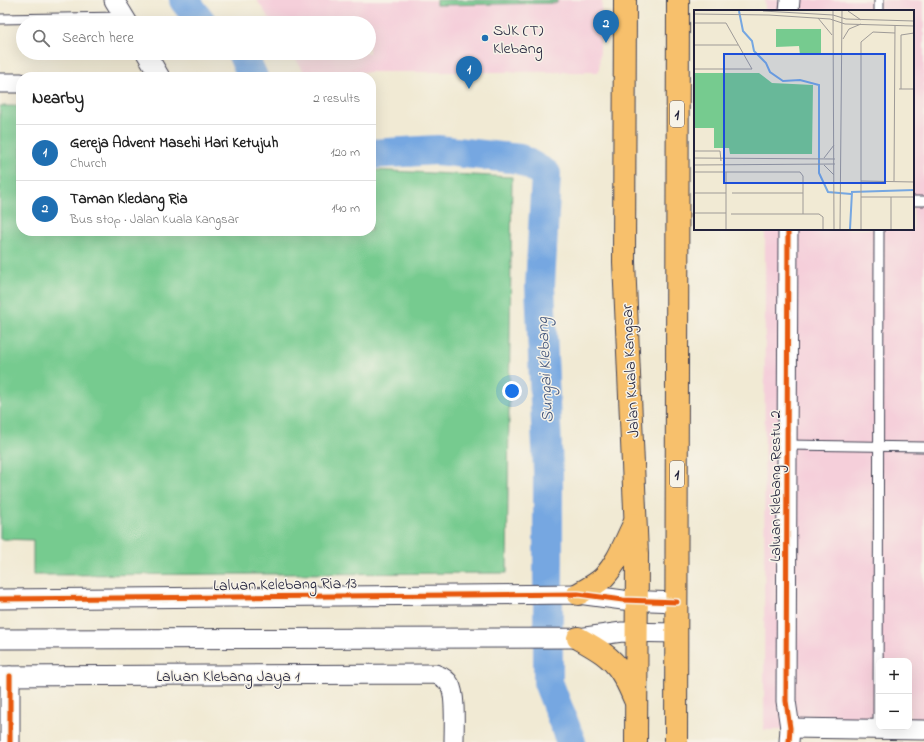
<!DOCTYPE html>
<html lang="en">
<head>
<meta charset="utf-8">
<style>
  :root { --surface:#fff; --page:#f6f6f6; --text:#222; --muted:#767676; --line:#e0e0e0; --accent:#1f6fb2 }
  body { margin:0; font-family:"Indie Flower",sans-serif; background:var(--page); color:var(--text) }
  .controls { position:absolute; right:12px; bottom:12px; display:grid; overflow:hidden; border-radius:8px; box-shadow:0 4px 16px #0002 }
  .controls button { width:36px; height:36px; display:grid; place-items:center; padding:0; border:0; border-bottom:1px solid var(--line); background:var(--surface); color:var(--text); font:20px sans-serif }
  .you { position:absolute; left:512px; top:391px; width:14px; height:14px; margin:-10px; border:3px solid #fff; border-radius:50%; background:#1a73e8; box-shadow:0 0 0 6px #1a73e833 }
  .badge { display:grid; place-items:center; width:26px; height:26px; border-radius:50%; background:var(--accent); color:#fff; font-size:13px; font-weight:700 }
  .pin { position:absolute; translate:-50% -33px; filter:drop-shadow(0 1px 2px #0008) }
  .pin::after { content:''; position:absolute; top:21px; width:14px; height:12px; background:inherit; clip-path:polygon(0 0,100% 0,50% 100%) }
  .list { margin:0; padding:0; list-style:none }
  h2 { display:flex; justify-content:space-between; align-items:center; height:52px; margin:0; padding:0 16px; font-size:17px }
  h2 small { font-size:13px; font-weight:400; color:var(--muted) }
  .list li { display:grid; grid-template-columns:26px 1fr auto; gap:12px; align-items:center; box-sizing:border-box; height:56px; padding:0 16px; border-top:1px solid var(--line) }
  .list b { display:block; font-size:15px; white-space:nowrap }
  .list p { margin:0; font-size:13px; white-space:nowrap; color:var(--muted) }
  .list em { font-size:13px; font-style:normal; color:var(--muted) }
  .icon { flex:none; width:22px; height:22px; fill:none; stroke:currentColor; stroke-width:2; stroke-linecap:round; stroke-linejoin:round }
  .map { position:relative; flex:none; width:924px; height:742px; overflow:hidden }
  .search { position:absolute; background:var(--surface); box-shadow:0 4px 16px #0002; left:16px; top:16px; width:360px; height:44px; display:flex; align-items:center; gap:10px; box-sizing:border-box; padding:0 14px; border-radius:22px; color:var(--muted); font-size:15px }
  .panel { position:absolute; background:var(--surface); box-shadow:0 4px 16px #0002; left:16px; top:72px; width:360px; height:164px; border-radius:16px }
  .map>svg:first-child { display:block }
</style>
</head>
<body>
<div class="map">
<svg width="924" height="742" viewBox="0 0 924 742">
  <rect width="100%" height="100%" fill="#f7f3e8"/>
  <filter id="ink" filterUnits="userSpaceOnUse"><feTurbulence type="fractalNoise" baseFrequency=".025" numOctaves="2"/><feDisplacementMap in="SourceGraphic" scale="8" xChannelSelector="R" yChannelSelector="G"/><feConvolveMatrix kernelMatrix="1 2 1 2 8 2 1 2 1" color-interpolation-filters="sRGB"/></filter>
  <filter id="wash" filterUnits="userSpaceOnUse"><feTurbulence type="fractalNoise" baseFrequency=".012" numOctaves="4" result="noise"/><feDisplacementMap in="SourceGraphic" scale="16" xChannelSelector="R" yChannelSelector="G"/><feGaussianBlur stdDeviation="0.9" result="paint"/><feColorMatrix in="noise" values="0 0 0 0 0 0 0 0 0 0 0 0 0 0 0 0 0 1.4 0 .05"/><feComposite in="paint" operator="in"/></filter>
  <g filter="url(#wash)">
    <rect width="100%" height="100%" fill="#f1ead4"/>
    <!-- built -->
    <g fill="#f5cfda" fill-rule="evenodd">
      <polygon points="257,0 602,0 599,72 304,72 292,53 369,53 369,23 272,23"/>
      <path d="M765,0H924V731L764,730L765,229H913V11H765ZM879,661H909V727H879Z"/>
    </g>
    <!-- green -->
    <g fill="#76cb8f" stroke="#4c7665">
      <polygon points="436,0 557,0 557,3 436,5"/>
      <polygon points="0,106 21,106 21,231 371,231 371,170 512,177 507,573 33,575 33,540 0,539"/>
    </g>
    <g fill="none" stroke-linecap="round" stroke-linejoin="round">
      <!-- river -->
      <g stroke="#76a7e1" stroke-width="30">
        <polyline points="184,0 202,23"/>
        <polyline points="242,53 253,77"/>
        <polyline points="371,154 437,150 520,159 546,174 540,286 548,471 548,682 571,742"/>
      </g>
    </g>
  </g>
  <g filter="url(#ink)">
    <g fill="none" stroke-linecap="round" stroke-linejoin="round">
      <!-- lane casing -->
      <g stroke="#414052" stroke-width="11">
        <g id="lane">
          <polyline points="879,11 879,0"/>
          <polyline points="0,19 124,17"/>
          <polyline points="913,201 924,201"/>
          <polyline points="787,445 924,447"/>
          <polyline points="878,729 879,229"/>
        </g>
      </g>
      <!-- street casing -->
      <g stroke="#414052" stroke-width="21">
        <g id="street">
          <polyline points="114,0 128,23"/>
          <polyline points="789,11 790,0"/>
          <polyline points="146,53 160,77"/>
          <polyline points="0,83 21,83"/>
          <polyline points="788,229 786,701 790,728 789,742"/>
          <polyline points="0,599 578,594 623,600 677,602"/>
          <polyline points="0,639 578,638 622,632 676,633"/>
          <path d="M0,676L435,674C441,676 447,679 450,685C456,695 454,729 454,742"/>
          <polyline points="790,728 924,730"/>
          <polyline points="10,742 10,676"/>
        </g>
      </g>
      <!-- highway casing -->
      <g stroke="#414052" stroke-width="24">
        <g id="highway">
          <polyline points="625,0 624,262 637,554 636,742"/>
          <path d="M578,594C587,589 597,584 604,577C618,562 625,542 634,524"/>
          <path d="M578,638C594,647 611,656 621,672C627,681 631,691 635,700"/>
          <polyline points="676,742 678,0"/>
        </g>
      </g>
      <!-- lane -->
      <use href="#lane" stroke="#fff" stroke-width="9"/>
      <!-- street -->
      <use href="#street" stroke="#fff" stroke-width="19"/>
      <!-- highway -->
      <use href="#highway" stroke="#f7c06c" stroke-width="22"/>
      <!-- cycleway casing -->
      <g stroke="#f7f3e8" stroke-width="8">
        <g id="cycleway">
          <polyline points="788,229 786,701 790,728 789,742"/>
          <polyline points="0,599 578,594 623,600 677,602"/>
          <polyline points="10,742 10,676"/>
        </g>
      </g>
      <!-- cycleway -->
      <use href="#cycleway" stroke="#e8590c" stroke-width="5"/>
    </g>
  </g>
  <!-- markers -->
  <circle fill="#1f6fb2" stroke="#f7f3e8" stroke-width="1.5" cx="485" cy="38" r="4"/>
  <g text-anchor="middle" stroke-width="3" stroke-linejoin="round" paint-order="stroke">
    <!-- shield labels -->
    <g fill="#f7f3e8" stroke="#62616f" stroke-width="1">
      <rect x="670" y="101" width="14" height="26" rx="3"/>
      <rect x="670" y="461" width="14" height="26" rx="3"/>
    </g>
    <g font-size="15" font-weight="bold" fill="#22223b">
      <text x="677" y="119">1</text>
      <text x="677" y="479">1</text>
    </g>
    <!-- poi labels -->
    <g font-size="16" fill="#22223b" stroke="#f7f3e8" text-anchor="start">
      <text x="493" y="35">SJK (T)<tspan x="493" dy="18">Klebang</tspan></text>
    </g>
    <!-- street labels -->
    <g font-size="16" fill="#22223b" stroke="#f7f3e8">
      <text transform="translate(629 371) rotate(-93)" y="6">Jalan Kuala Kangsar</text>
      <text transform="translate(774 486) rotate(-90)" y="6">Laluan Klebang Restu 2</text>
      <text transform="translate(285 583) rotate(-1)" y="6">Laluan Kelebang Ria 13</text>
      <text x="228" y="681">Laluan Klebang Jaya 1</text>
    </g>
    <!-- water labels -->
    <g font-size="17" font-style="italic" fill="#44577d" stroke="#f7f3e8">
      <text transform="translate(544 370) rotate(-93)" y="6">Sungai Klebang</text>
    </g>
  </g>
  <!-- overview -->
  <g transform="translate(694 10)">
    <rect width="220" height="220" fill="#f1ead4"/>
    <path d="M82,19H127V45H106L105,36L82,37ZM0,63H65L78,73L119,75L118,144H36L35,138H20V118H0Z" fill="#76cb8f"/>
    <path fill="none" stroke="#76a7e1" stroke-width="2" d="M45,1L49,21L58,31L60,41L72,53L76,62L89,71L106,70L125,75V163L134,182L157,184M156,219L158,182L220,180"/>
    <path fill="none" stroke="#9e9a97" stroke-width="1" d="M69,1L139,5L152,9L220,11M139,1L140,219M154,1L167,10M0,4L75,5L136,9L151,14L220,16M124,8L138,25M0,13H32L58,59M149,29L155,19L167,14M0,35H44M0,59H58M205,79H220M207,79V25L220,23M0,141H26L27,151M0,148L141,149M130,148L140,135M0,155L141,154M130,155L140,165M0,162H106L109,166V204M167,171L220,172M200,171L201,15M0,183H32M38,183H109M167,187H220M0,203H32M37,204H125L129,207V219M32,219V162M146,219L148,1M167,219V32L179,22L201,23M197,219V187"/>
    <path fill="#1d4ed8" fill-opacity="0.15" stroke="#1d4ed8" stroke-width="2" d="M30,44H191V173H30Z"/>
    <rect width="220" height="220" fill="none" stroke="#22223b" stroke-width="2"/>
  </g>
</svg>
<div class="controls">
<button>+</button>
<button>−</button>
</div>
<div class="you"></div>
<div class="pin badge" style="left:469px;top:89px">1</div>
<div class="pin badge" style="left:606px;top:43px">2</div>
<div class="search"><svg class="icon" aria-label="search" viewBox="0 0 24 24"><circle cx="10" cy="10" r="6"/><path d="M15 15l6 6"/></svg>Search here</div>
<section class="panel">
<h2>Nearby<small>2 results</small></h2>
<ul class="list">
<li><span class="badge">1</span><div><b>Gereja Advent Masehi Hari Ketujuh</b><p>Church</p></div><em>120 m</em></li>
<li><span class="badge">2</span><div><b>Taman Kledang Ria</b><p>Bus stop · Jalan Kuala Kangsar</p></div><em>140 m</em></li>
</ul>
</section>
</div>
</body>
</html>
